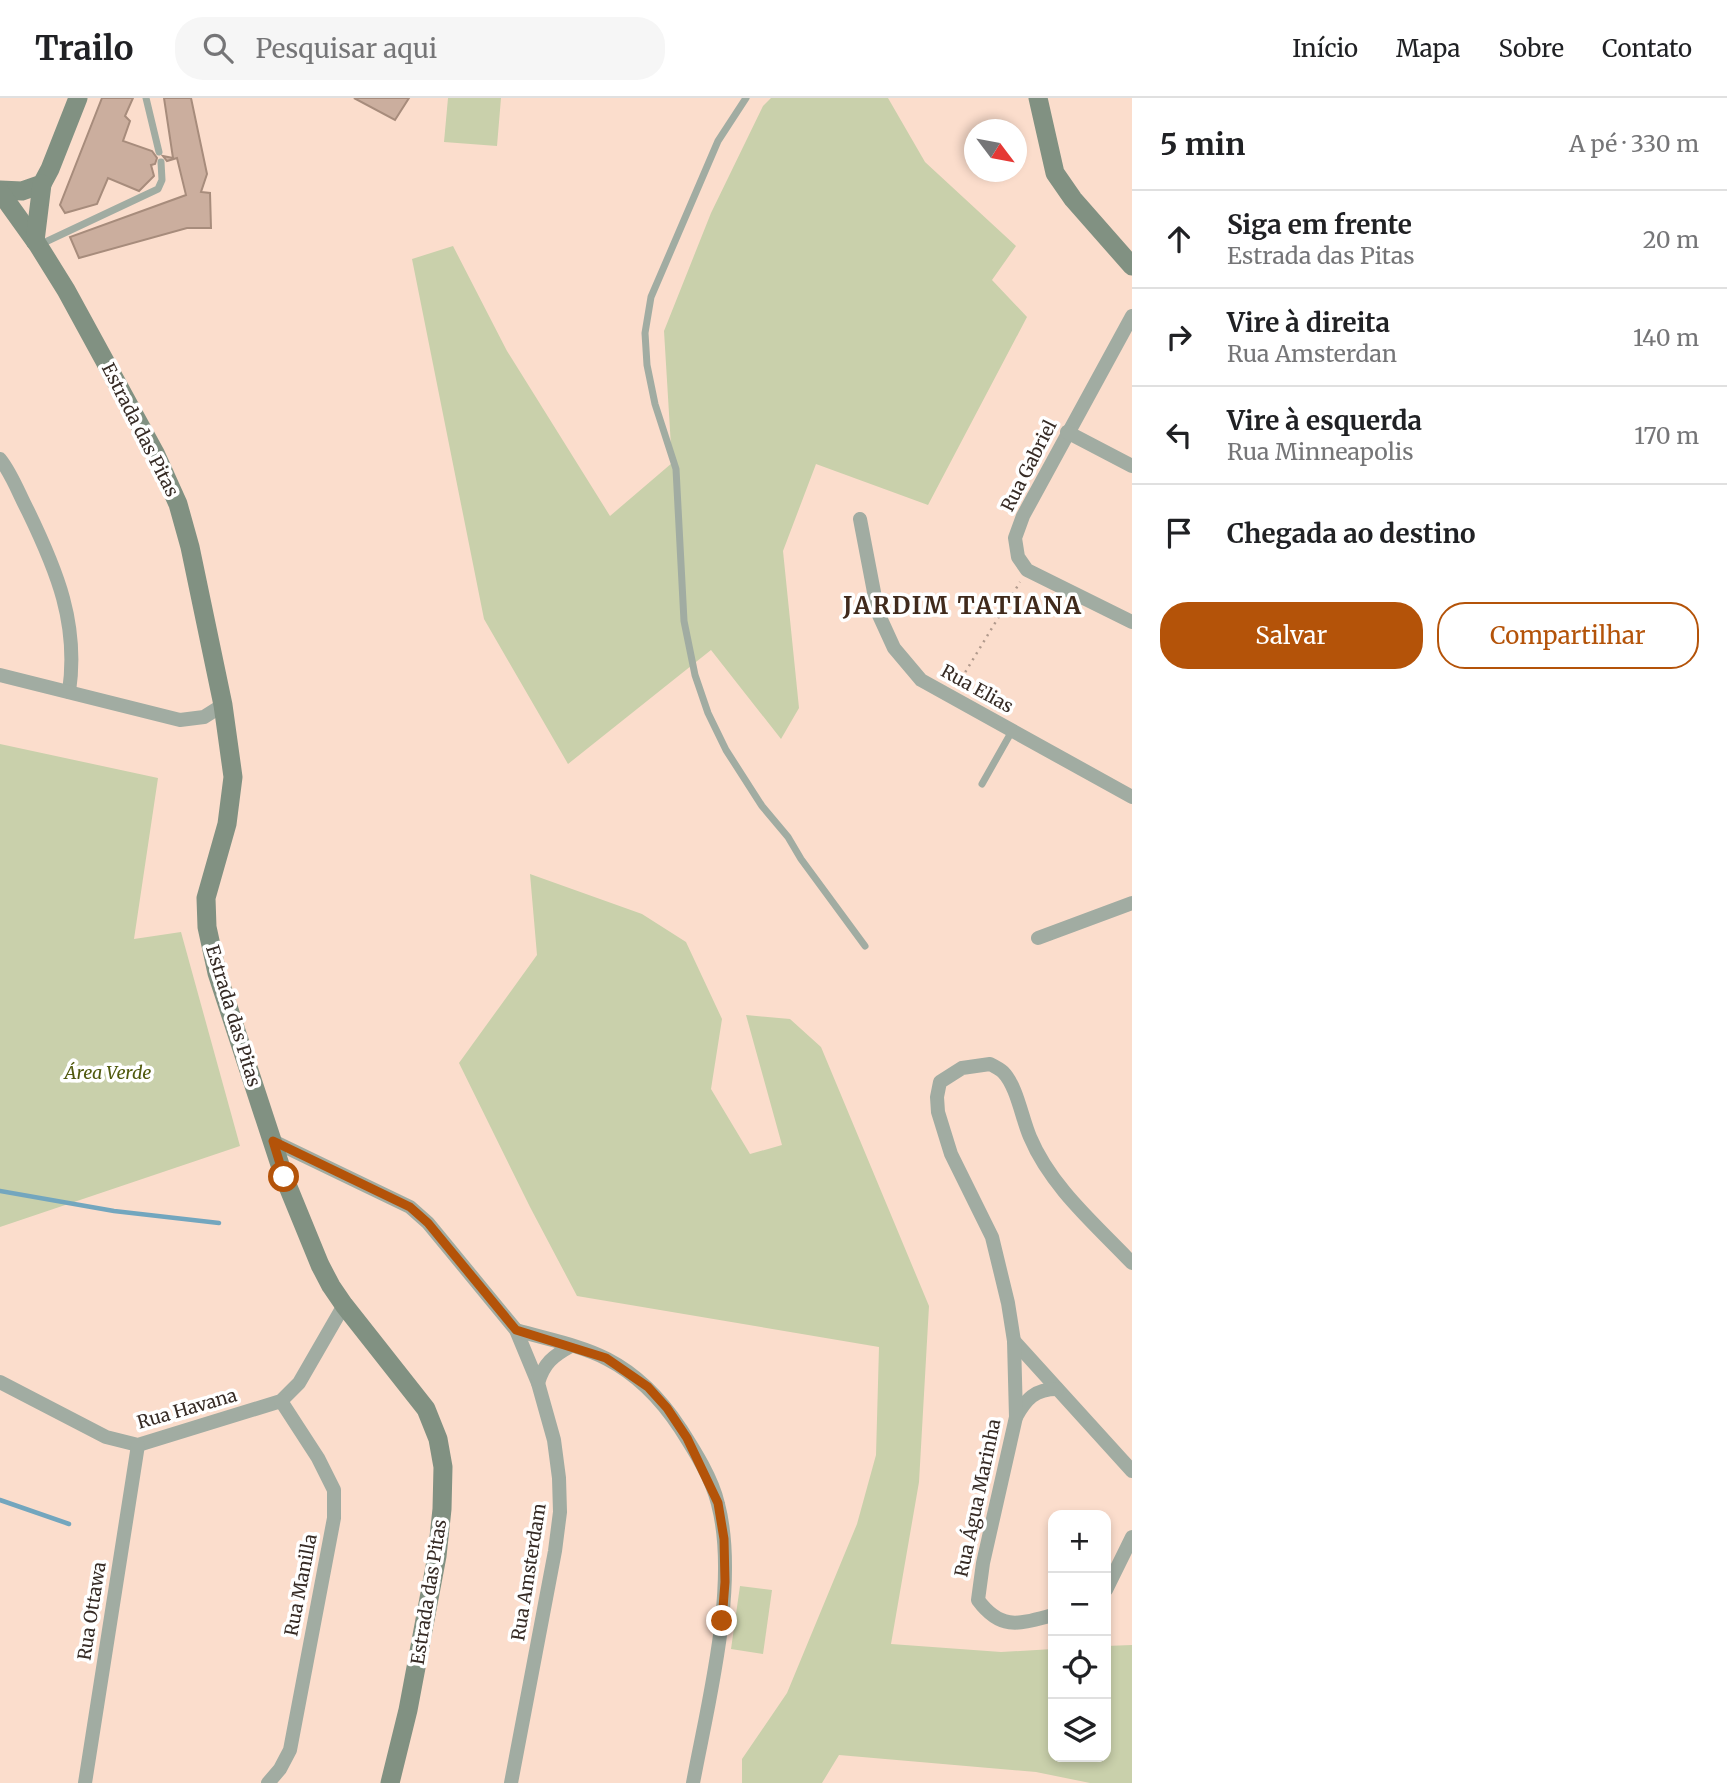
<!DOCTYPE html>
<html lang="pt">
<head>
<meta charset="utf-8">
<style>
  :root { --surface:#fff; --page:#f6f6f6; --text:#202124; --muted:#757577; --line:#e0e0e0; --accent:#b45309 }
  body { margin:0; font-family:Merriweather,serif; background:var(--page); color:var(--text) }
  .controls { position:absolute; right:21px; bottom:21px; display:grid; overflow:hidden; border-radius:14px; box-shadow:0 4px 10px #0003 }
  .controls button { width:63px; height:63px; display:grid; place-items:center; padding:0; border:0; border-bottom:2px solid var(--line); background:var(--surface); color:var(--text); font:35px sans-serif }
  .compass { position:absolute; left:964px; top:21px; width:63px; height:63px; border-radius:50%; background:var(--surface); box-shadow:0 4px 10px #0003; rotate:122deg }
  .stop { position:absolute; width:21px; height:21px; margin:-16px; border:5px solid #b45309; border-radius:50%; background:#fff }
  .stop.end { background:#b45309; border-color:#fff; box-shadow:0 2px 7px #0008 }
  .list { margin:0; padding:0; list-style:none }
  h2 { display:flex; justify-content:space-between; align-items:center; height:91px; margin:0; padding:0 28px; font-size:30px }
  h2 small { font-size:23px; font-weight:400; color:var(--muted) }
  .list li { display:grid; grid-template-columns:46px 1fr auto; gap:21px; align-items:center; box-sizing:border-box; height:98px; padding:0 28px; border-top:2px solid var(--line) }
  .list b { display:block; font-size:26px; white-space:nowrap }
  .list p { margin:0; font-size:23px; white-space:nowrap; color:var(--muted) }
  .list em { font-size:23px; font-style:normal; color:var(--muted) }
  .actions { display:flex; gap:14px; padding:21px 28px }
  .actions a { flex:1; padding:16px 0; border:2px solid var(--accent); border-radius:28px; text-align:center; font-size:24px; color:var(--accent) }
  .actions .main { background:var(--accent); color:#fff }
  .icon { flex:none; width:38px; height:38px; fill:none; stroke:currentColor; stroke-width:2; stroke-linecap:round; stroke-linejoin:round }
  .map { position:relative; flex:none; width:1132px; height:1685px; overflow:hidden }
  header { display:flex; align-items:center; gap:42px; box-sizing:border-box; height:98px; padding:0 35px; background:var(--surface); border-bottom:2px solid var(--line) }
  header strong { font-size:33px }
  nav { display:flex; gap:38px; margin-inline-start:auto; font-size:24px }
  .search { width:490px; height:63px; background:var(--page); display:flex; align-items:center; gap:18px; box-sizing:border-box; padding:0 24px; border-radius:28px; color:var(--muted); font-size:26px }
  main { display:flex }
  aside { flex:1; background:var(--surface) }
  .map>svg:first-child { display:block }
</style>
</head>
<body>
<header>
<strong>Trailo</strong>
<div class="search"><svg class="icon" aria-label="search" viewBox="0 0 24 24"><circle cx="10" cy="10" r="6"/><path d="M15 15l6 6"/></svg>Pesquisar aqui</div>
<nav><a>Início</a><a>Mapa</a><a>Sobre</a><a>Contato</a></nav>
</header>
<main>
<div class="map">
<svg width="1132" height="1685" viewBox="0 0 1132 1685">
  <rect width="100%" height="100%" fill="#fbddcc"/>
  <!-- green -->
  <g fill="#c9d0ab">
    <polygon points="448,0 501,0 497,48 444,44"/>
    <polygon points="771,0 888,0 925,64 1016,148 992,182 1027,219 928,407 816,366 783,453 799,610 781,641 711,552 568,666 484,521 412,161 453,148 507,253 610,418 672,365 664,233 711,115 763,8"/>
    <polygon points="0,646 158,680 134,841 181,834 240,1048 0,1129"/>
    <polygon points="530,776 642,816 686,844 722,921 711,991 750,1056 782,1047 746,917 790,921 821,949 929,1208 919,1384 891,1546 1001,1554 1053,1551 1053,1659 1106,1659 1106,1548 1132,1547 1132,1685 1090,1685 1036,1674 839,1657 822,1685 742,1685 742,1661 787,1595 857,1426 876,1357 879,1249 577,1198 530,1109 459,965 537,857"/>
    <polygon points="740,1488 772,1492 763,1556 731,1551"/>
  </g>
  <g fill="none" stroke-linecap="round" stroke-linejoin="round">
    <!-- stream -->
    <g stroke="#73a6be" stroke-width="4.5">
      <polyline points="0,1093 114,1113 219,1125"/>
      <polyline points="0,1402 69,1426"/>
    </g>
  </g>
  <!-- building -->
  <g fill="#cbae9e" stroke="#a78c7c" stroke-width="2">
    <polygon points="102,0 133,0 125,18 130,23 123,43 152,53 157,60 155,66 151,67 154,78 139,93 108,80 97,106 65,115 60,107"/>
    <polygon points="164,0 191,0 207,76 201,94 210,95 211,130 187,130 79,160 70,139 186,97 177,60 167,63 163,58 173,60"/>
    <polygon points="354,0 409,0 395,22"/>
  </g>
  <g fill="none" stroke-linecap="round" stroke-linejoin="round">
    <!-- path -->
    <polyline stroke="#b19a8d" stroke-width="2.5" stroke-dasharray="2 5" stroke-linecap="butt" points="958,586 1020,484"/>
    <!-- lane -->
    <g stroke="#a1aca2" stroke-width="7">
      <polyline points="146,0 159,54"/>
      <polyline points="746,0 718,43 651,199 645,235 647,267 655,306 676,371 684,523 695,577 708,615 726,652 762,708 788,739 801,761 865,848"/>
      <polyline points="39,147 158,91 162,82 161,64"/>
      <polyline points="982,686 1012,633"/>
    </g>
    <!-- street -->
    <g stroke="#a1aca2" stroke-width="14">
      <polyline points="1132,218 1023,418 1015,440 1018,459 1027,472 1132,524"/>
      <polyline points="1067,334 1132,368"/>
      <path d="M0,361C12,376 19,396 28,413C57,473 79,526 69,594"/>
      <polyline points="860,421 878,515 894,550 921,582 1132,699"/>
      <polyline points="0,577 180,622 204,619 223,607"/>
      <polyline points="1038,840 1132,805"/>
      <polyline points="273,1043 410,1109 428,1125 516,1232 538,1285 554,1342 559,1380 560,1414 555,1453 511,1685"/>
      <path d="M516,1232C546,1241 580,1247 607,1261C638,1277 661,1301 680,1330C694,1352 712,1380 718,1406C739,1486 708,1604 693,1685"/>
      <polyline points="1014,1243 1132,1373"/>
      <polyline points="0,1284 106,1339 138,1347 281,1303 299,1285 344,1207"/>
      <path d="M538,1285C544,1265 553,1258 571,1248"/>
      <path d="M1016,1319C1026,1301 1035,1291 1057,1291"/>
      <polyline points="1106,1492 1132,1439"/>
      <path d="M1053,1517C1019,1526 1001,1533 978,1502L983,1465L1016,1319L1014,1243L1008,1205L992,1139L951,1056L938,1014L937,999L940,984L962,970L990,966C994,968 1000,971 1003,974C1017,988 1022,1021 1030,1039C1051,1089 1095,1126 1132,1165"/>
      <polyline points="85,1685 138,1347"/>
      <polyline points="268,1685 280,1671 290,1652 334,1420 334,1392 318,1360 281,1303"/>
    </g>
    <!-- secondary -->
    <g stroke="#819182" stroke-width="19">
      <polyline points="1038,0 1055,75 1073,101 1132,168"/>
      <polyline points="0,92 22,93 42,86 50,71 78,0"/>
      <polyline points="0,94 38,147 66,192 155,355 178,406 190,449 223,607 233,679 227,726 206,800 207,829 217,875 284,1079 320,1167 331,1188 344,1207 426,1311 438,1341 443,1369 442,1411 437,1458 408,1612 390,1685"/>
      <polyline points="35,143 42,86"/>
    </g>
  </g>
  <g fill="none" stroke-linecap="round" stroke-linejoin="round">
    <!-- route -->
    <polyline stroke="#b45309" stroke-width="9" points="284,1079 273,1043 410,1109 428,1125 516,1232 606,1260 648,1289 667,1310 687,1340 718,1405 724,1441 725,1484 722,1523"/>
  </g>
  <g text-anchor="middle" stroke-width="7" stroke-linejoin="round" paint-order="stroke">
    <!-- street labels -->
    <g font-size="18" fill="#362b25" stroke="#fff">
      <text transform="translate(140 332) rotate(63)" y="6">Estrada das Pitas</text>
      <text transform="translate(1029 368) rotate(-63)" y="6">Rua Gabriel</text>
      <text transform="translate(977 591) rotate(29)" y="6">Rua Elias</text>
      <text transform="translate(233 918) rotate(73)" y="6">Estrada das Pitas</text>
      <text transform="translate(187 1311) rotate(-16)" y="6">Rua Havana</text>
      <text transform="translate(978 1400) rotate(-78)" y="6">Rua Água Marinha</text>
      <text transform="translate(529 1474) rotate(-81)" y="6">Rua Amsterdam</text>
      <text transform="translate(301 1487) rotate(-79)" y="6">Rua Manilla</text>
      <text transform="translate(429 1494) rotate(-81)" y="6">Estrada das Pitas</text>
      <text transform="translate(92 1513) rotate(-81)" y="6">Rua Ottawa</text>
    </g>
    <!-- park labels -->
    <g font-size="18" font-style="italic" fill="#515a0f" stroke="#fff">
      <text x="108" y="981">Área Verde</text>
    </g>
    <!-- district labels -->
    <g font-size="24" font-weight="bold" letter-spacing="2" fill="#402a1c" stroke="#fff">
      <text x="963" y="516">JARDIM TATIANA</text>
    </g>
  </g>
</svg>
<div class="controls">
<button>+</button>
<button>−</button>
<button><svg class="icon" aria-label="locate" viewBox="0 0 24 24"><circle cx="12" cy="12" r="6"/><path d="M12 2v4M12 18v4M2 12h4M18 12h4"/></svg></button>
<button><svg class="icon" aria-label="layers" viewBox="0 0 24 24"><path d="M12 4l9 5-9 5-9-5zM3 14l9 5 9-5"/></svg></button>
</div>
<svg class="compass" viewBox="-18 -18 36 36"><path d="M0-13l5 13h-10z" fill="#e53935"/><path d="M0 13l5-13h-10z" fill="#757577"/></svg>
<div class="stop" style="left:284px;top:1079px"></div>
<div class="stop end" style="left:722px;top:1523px"></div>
</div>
<aside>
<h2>5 min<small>A pé · 330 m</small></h2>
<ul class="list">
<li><svg class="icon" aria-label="ahead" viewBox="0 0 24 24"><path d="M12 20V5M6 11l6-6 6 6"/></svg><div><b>Siga em frente</b><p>Estrada das Pitas</p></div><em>20 m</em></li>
<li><svg class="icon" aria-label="right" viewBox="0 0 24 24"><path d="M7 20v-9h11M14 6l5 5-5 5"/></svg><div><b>Vire à direita</b><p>Rua Amsterdan</p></div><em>140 m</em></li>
<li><svg class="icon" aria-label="left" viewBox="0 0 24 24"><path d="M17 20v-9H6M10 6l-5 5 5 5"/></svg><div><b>Vire à esquerda</b><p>Rua Minneapolis</p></div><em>170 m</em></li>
<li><svg class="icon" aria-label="arrive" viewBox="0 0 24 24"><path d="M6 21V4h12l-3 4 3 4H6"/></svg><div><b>Chegada ao destino</b></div></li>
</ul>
<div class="actions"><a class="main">Salvar</a><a>Compartilhar</a></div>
</aside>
</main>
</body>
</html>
